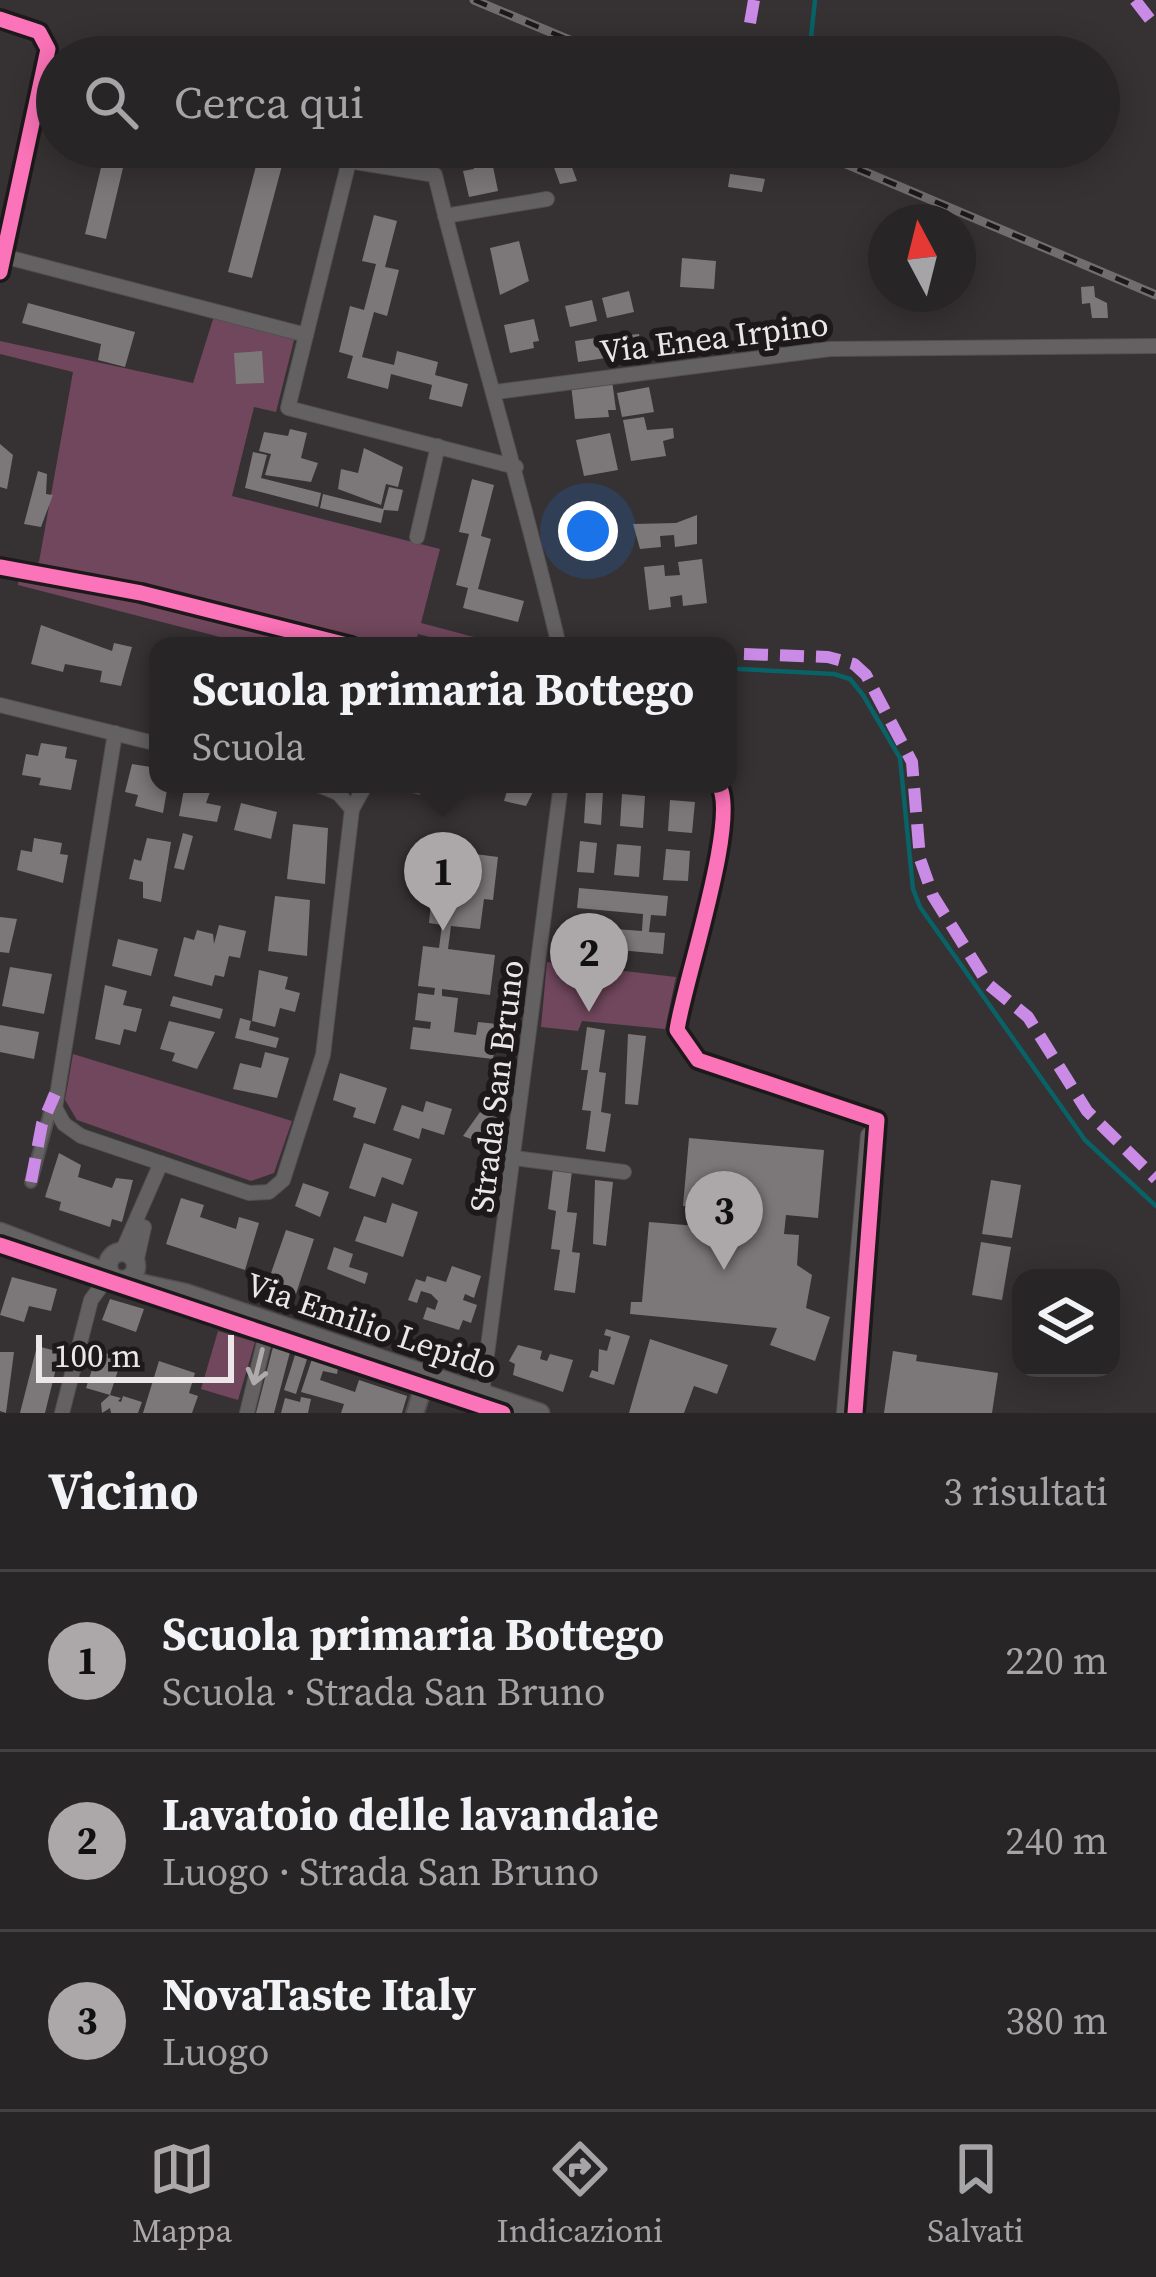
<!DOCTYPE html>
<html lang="it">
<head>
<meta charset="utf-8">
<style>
  :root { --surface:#282526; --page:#302d2e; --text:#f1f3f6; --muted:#a5a5a7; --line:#444243; --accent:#aca7a9 }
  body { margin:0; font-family:"Source Serif 4",serif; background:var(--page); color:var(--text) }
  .controls { position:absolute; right:36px; bottom:36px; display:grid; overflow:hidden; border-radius:24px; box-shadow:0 6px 30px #0003 }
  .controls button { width:108px; height:108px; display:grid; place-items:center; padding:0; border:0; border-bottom:3px solid var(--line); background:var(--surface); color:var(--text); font:60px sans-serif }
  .compass { position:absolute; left:868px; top:204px; width:108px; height:108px; border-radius:50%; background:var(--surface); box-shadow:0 6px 30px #0003; rotate:353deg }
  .scale { position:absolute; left:36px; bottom:30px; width:198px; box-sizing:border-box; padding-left:12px; border:6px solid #ece6e9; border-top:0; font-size:33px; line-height:42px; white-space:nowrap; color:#ece6e9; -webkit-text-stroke:9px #1d191a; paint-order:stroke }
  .you { position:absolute; left:588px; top:531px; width:42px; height:42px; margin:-30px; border:9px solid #fff; border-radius:50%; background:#1a73e8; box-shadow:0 0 0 18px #1a73e833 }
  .badge { display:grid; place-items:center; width:78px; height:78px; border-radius:50%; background:var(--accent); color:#111; font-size:39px; font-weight:700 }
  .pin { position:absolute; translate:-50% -99px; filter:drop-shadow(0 3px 6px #0008) }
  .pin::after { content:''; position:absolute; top:63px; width:42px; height:36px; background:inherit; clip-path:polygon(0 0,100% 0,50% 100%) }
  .popup { position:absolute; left:149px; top:637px; width:588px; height:156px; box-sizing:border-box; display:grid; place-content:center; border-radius:24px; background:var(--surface); filter:drop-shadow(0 3px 9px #0005); font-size:39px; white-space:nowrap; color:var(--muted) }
  .popup b { font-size:45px; color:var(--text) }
  .popup::after { content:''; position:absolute; left:50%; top:100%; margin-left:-24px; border:24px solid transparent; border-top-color:var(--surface) }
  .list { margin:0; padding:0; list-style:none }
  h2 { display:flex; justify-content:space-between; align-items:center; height:156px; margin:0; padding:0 48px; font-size:51px }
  h2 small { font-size:39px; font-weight:400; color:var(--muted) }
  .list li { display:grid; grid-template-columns:78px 1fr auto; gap:36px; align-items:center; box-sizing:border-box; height:180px; padding:0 48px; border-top:3px solid var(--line) }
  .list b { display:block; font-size:45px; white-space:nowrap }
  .list p { margin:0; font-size:39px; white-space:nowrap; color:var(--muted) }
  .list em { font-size:39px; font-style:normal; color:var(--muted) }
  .icon { flex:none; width:66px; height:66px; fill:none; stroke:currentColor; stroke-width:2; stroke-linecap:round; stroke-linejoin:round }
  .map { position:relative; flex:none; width:1156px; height:1413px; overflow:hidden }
  .search { position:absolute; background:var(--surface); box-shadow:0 6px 30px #0003; left:36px; right:36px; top:36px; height:132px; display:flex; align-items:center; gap:30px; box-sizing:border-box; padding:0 42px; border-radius:66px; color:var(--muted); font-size:45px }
  .sheet { height:696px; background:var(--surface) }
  nav { display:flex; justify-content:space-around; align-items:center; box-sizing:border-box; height:168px; border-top:3px solid var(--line); background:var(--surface); font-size:33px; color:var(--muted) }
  nav a { display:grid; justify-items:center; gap:6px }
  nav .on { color:var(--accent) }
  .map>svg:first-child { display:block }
</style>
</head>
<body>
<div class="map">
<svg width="1156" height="1413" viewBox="0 0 1156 1413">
  <rect width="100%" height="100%" fill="#363133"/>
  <!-- green -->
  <g fill="#71475d">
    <polygon points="214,316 295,336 276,412 254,407 232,496 440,549 421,623 508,646 466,646 418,634 415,646 255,646 18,585 19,571 39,562 73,372 0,354 0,341 193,383"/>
    <polygon points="547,962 676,977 665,1029 582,1021 578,1031 541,1027"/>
    <polygon points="73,1054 292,1121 274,1173 251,1181 77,1120 65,1100"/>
    <polygon points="218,1331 255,1342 238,1400 201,1389"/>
  </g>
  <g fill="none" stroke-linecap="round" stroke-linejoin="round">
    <!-- stream -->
    <g stroke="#086266" stroke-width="4.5">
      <polyline points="804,57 810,47 815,0"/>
      <polyline points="875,149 876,147"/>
      <polyline points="739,669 834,674 850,679 863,695 900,758 913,889 920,907 1085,1140 1156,1206"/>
    </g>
  </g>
  <!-- building -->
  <g fill="#7c7879">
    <polygon points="323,41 382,52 381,57 320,57"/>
    <polygon points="106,147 128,147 106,239 85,234"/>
    <polygon points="261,147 287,147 252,278 228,272"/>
    <polygon points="465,147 489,147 498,191 469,197 463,171 474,169"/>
    <polygon points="565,148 577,181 560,184 548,151"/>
    <polygon points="730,174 765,179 762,192 728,187"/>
    <polygon points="374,215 397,221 385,267 399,270 387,316 374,312 362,357 394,365 397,351 438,362 435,375 468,384 462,407 429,399 432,385 391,374 388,389 347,378 353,356 339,352 350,306 364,310 376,264 362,261"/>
    <polygon points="519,241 529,281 500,295 490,248"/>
    <polygon points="682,258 716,261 714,289 680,287"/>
    <polygon points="1094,286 1095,297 1107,303 1108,318 1092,318 1090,303 1082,304 1081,287"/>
    <polygon points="629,291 634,312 607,318 602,298"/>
    <polygon points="592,300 597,321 570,327 565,306"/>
    <polygon points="28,303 135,332 125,367 98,360 101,344 22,323"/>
    <polygon points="534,319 539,341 533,342 534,348 510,353 504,325"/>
    <polygon points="639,334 642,355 614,358 612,337"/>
    <polygon points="603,337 606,358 578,362 575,341"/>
    <polygon points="262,351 264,383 236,384 234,353"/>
    <polygon points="612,380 616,410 608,410 609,417 575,419 571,385"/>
    <polygon points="649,387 654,412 622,417 617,393"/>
    <polygon points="644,417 647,430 673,428 674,438 663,441 666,456 631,461 623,420"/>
    <polygon points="290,429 307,433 301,458 318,463 311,482 265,475 271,454 259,451 264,432 288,436"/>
    <polygon points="610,433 618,470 584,476 576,440"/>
    <polygon points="0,444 13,455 7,489 0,487"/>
    <polygon points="364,448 403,467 398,487 386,484 381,505 338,489 341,469 358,473"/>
    <polygon points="253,452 267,455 261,478 321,493 318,507 245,488"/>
    <polygon points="38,471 47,474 46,494 53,495 41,527 24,524"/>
    <polygon points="472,479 494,485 481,536 491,539 478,589 524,601 518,622 463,608 468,588 456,585 469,534 459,532"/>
    <polygon points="389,487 403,490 398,511 384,510 381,523 320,508 323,494 383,509"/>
    <polygon points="697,515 697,544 675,547 674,535 660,536 661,547 640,549 633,524 676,523"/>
    <polygon points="702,559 707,603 683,606 682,595 670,597 671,607 649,610 644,567 664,565 665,576 680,575 678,562"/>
    <polygon points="41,625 112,651 114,643 132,647 121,686 100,682 102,671 65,664 63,672 31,664"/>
    <polygon points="41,743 67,747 65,758 77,760 71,790 39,785 41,778 22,775 26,754 38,756"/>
    <polygon points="132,764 157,768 158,784 168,784 163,813 135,806 138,795 125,792"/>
    <polygon points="185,784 213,784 206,803 221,806 217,822 179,816"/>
    <polygon points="509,784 537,784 526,806 504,801"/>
    <polygon points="586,791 603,792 601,825 584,823"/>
    <polygon points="622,794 645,796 643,828 620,826"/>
    <polygon points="670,800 695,802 692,833 668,831"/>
    <polygon points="241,803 277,812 271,839 234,830"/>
    <polygon points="293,824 328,828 325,884 287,879"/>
    <polygon points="183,833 193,836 184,870 174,868"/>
    <polygon points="34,838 62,843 60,854 68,855 63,883 17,870 21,850 32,852"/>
    <polygon points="147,838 171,842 161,902 143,898 143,882 129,879 134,859 141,861"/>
    <polygon points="580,841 597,843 594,873 577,872"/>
    <polygon points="617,844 641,846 639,877 614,875"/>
    <polygon points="436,849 498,857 493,900 484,899 480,929 451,926 448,949 495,955 490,995 442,989 442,996 458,998 454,1032 476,1035 478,1022 497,1024 493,1059 410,1049 413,1027 430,1029 431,1022 415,1020 418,993 434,995 435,988 418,986 423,946 439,948 442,925 429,923"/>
    <polygon points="666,849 690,851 688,881 663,880"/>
    <polygon points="579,888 668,896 666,916 651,915 649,932 665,933 663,954 574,946 576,926 642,931 643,914 577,908"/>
    <polygon points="275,896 310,900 307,956 268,951"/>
    <polygon points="0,917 17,919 9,953 0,952"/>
    <polygon points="219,925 246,931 240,958 229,956 224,977 215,975 212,986 174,976 184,937 194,940 197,930 213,934 214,944"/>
    <polygon points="118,939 158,949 151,976 112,966"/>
    <polygon points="10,967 52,974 44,1014 2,1006"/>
    <polygon points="259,970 288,977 285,989 300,993 295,1012 280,1008 275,1027 252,1021"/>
    <polygon points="105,985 127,991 123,1005 142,1009 136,1032 124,1029 120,1045 95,1039"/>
    <polygon points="173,996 223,1009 220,1019 170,1006"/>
    <polygon points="240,1018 251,1021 249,1030 279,1038 276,1048 235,1038"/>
    <polygon points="169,1021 215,1032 197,1069 172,1061 175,1053 160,1049"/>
    <polygon points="0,1025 39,1032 34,1059 0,1052"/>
    <polygon points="587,1027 605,1030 599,1072 606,1073 601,1112 611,1114 605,1152 586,1149 591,1111 582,1110 588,1070 581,1070"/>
    <polygon points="628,1034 646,1036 638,1105 625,1104"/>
    <polygon points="265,1052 289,1058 277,1098 233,1089 240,1063 261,1068"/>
    <polygon points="340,1073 387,1088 375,1124 353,1117 356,1108 333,1100"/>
    <polygon points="426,1101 452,1109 444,1135 422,1128 419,1139 393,1130 402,1105 423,1112"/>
    <polygon points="480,1112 501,1119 492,1147 463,1136"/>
    <polygon points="689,1138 824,1150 818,1218 786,1215 784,1234 799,1235 797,1265 812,1275 806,1308 830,1317 815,1361 770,1345 777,1328 630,1314 631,1302 642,1302 649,1222 733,1229 735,1210 683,1206"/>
    <polygon points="364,1143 412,1159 403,1185 382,1177 375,1197 349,1188"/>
    <polygon points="59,1153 81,1165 78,1177 112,1188 116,1178 133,1180 122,1222 112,1219 110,1227 59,1210 61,1202 45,1197"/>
    <polygon points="553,1169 572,1171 567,1212 577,1213 572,1252 580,1253 575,1293 554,1290 560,1250 551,1249 556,1211 548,1209"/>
    <polygon points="595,1180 613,1182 606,1246 593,1244"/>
    <polygon points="991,1180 1021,1185 1012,1238 982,1234"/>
    <polygon points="303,1183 329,1192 320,1217 295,1206"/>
    <polygon points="181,1198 204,1205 200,1217 236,1229 239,1217 259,1223 245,1270 166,1244"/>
    <polygon points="392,1203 418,1212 403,1257 355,1241 364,1216 386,1223"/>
    <polygon points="286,1230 314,1239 292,1306 263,1296"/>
    <polygon points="981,1242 1011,1247 1002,1300 972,1295"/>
    <polygon points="334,1247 353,1254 349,1267 368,1273 365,1284 327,1269"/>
    <polygon points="452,1266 481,1276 474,1298 465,1294 463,1300 477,1305 471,1323 463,1320 459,1330 423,1319 427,1307 435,1310 438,1301 431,1294 421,1291 417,1303 408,1300 416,1279 425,1282 427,1276 446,1282"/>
    <polygon points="12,1277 57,1289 51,1311 29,1306 24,1322 0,1315"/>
    <polygon points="110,1299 144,1309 136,1332 102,1320"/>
    <polygon points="606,1329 630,1336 614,1385 589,1377 592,1370 598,1372 599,1349 607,1351 611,1337 604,1335"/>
    <polygon points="650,1339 728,1365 717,1394 694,1386 684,1413 629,1413"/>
    <polygon points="518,1345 542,1351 540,1359 547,1361 550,1354 573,1360 563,1392 513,1375 515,1364 509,1361"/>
    <polygon points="37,1346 60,1352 45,1413 20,1413"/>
    <polygon points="273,1347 290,1352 274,1413 256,1413"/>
    <polygon points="98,1351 122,1358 110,1395 121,1398 118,1401 121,1402 123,1396 142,1402 138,1413 111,1413 110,1408 102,1413 101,1403 110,1395 86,1388"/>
    <polygon points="893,1351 917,1355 916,1361 998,1373 992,1413 884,1413"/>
    <polygon points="0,1352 14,1352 6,1413 0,1411"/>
    <polygon points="295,1355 307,1359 296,1394 284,1390"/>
    <polygon points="313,1356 339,1363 337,1374 323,1371 320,1380 355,1392 359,1380 407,1396 402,1413 341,1413 344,1404 301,1392"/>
    <polygon points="159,1361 195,1373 189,1393 198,1396 192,1413 143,1413"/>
    <polygon points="301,1397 311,1399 308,1413 281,1413 285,1398 300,1402"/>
  </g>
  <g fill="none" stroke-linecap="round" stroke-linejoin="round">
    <!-- pedestrian casing -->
    <g stroke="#534f51" stroke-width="14">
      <polyline id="pedestrian" points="31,1182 54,1097"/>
    </g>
    <!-- minor casing -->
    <g stroke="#534f51" stroke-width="16">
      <g id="minor">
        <polyline points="445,216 547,199"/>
        <polyline points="3,256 306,335"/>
        <polyline points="495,392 830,349 1156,346"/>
        <path d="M516,467L288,408L349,161L435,175C474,333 522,488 559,646"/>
        <polyline points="417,537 438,446"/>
        <polyline points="0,705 158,744"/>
        <polyline points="115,733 55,1108 64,1124 81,1136 249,1193 269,1192 283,1180 323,1055 352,809"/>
        <polyline points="316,784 338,793 352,809"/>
        <polyline points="408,784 441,792"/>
        <polyline points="352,809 366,784"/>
        <polyline points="514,1158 624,1172"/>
        <polyline points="122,1252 161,1163"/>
        <polyline points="136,1263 144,1227"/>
        <polyline points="482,1393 561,784"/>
        <polyline points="62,1413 91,1300 110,1274"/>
        <polyline points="247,1413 269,1322"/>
        <polyline points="844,1413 868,1135"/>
      </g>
    </g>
    <!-- tertiary casing -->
    <g stroke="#534f51" stroke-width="20">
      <g id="tertiary">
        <polyline points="0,19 39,32 48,49 0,272"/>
        <polyline points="415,1413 427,1375"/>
      </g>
    </g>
    <!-- secondary casing -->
    <g stroke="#534f51" stroke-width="21">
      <g id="secondary">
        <polyline points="0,1232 110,1274"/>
        <circle cx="122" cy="1266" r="14"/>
        <polyline points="125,1280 185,1293 540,1413"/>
      </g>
    </g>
    <!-- pedestrian -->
    <use href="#pedestrian" stroke="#646162" stroke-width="10"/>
    <!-- minor -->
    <use href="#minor" stroke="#646162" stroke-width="14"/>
    <!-- tertiary -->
    <use href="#tertiary" stroke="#646162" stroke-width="16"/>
    <!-- secondary -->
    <use href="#secondary" stroke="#646162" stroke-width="18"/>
    <!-- rail casing -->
    <g stroke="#716d6f" stroke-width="9">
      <g id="rail">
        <polyline points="474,0 610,57"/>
        <polyline points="806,147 1156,295"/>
      </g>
    </g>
    <!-- rail -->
    <use href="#rail" stroke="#1d191a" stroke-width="4.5" stroke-dasharray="14" stroke-linecap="butt"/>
    <!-- quiet -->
    <g stroke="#ca8be6" stroke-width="12" stroke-dasharray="24 12" stroke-linecap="butt">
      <polyline points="1135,0 1156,27"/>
      <polyline points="750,23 754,0"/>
      <polyline points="744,654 828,657 854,664 866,675 912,762 920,859 933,896 988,984 1028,1017 1087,1111 1156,1179"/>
      <polyline points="31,1182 42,1124 55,1094"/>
    </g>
    <!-- cycleway casing -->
    <g stroke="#1d191a" stroke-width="22">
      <g id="cycleway">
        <polyline points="0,19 39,32 48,49 0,272"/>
        <polyline points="0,567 141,593 351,646"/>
        <path d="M718,784C741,815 683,985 677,1030L698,1060L877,1120L855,1413"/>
        <polyline points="0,1245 503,1413"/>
      </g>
    </g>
    <!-- cycleway -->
    <use href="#cycleway" stroke="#fb73b8" stroke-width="15"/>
  </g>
  <!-- one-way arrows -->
  <defs><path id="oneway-shaft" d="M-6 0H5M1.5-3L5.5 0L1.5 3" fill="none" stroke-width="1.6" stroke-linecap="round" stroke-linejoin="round" transform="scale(3)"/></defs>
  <use stroke="#afaaac" href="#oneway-shaft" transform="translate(258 1367) rotate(104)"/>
  <g text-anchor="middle" stroke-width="12" stroke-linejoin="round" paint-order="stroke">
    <!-- street labels -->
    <g font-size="33" fill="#ece6e9" stroke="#1d191a">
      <text transform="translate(714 337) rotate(-7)" y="12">Via Enea Irpino</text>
      <text transform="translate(496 1086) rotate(-83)" y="12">Strada San Bruno</text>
      <text transform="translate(372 1325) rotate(19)" y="12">Via Emilio Lepido</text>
    </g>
  </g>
</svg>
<div class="controls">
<button><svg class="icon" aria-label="layers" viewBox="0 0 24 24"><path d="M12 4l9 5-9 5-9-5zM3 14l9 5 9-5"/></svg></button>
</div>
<svg class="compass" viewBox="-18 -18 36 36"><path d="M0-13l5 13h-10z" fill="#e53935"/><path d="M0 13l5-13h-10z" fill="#a5a5a7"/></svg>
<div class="scale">100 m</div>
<div class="you"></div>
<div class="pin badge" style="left:443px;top:931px">1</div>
<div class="popup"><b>Scuola primaria Bottego</b>Scuola</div>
<div class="pin badge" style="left:589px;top:1012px">2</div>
<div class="pin badge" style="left:724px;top:1270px">3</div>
<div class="search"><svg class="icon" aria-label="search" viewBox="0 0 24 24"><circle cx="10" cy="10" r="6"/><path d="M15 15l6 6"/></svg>Cerca qui</div>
</div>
<section class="sheet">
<h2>Vicino<small>3 risultati</small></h2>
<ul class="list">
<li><span class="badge">1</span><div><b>Scuola primaria Bottego</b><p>Scuola · Strada San Bruno</p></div><em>220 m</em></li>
<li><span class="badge">2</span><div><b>Lavatoio delle lavandaie</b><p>Luogo · Strada San Bruno</p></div><em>240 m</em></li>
<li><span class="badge">3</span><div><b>NovaTaste Italy</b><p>Luogo</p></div><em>380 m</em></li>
</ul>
</section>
<nav>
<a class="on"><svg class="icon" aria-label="map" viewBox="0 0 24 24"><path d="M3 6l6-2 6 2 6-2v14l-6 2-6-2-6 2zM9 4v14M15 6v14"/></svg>Mappa</a>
<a><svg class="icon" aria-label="directions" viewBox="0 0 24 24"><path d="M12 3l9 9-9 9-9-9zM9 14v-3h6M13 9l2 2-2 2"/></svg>Indicazioni</a>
<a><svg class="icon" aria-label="saved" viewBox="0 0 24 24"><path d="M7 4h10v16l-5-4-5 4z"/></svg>Salvati</a>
</nav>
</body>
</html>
